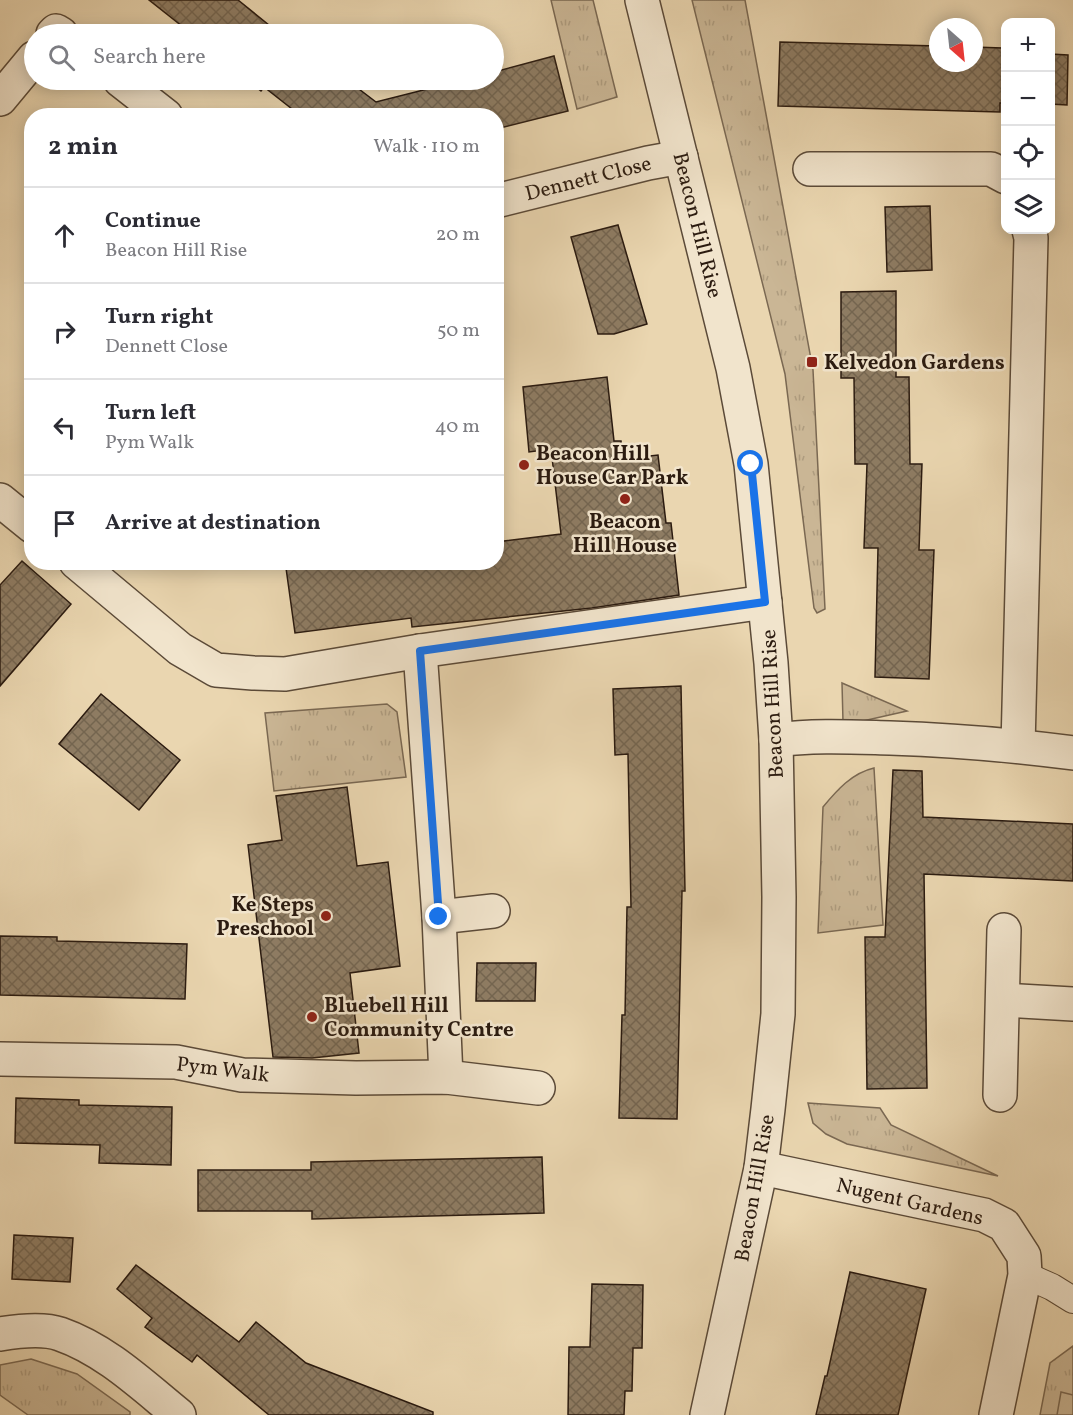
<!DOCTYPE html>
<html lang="en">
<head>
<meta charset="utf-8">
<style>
  :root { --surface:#fff; --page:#f7f7f7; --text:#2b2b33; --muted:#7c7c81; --line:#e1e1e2 }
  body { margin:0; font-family:Vollkorn,serif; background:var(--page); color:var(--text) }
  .controls { position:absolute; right:18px; top:18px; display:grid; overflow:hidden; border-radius:12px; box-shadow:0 3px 15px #0003 }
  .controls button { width:54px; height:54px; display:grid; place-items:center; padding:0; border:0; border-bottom:2px solid var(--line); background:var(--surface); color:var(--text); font:30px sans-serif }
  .compass { position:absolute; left:929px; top:18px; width:54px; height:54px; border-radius:50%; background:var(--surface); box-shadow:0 3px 15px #0003; rotate:153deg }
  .stop { position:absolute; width:18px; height:18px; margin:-14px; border:4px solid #1a73e8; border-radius:50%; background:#fff }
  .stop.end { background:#1a73e8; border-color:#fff; box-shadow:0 2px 6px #0008 }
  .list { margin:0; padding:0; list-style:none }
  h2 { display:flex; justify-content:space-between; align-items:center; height:78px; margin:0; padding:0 24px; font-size:26px }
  h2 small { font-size:20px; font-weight:400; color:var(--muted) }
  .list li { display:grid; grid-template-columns:39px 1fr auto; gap:18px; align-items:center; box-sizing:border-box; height:96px; padding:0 24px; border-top:2px solid var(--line) }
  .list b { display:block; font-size:22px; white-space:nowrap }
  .list p { margin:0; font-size:20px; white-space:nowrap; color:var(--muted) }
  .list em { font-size:20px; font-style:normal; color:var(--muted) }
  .icon { flex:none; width:33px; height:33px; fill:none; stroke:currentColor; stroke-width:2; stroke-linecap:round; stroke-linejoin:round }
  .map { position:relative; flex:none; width:1073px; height:1415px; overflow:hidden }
  .search { position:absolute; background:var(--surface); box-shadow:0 3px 15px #0003; left:24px; top:24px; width:480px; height:66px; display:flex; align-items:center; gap:15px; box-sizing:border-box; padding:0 21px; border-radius:33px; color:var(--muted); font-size:22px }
  .panel { position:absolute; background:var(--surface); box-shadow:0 3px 15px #0003; left:24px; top:108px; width:480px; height:462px; border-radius:24px }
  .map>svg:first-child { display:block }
</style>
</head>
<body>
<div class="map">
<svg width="1073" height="1415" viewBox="0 0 1073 1415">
  <defs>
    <pattern id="grass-tufts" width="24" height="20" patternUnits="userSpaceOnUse" patternTransform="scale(1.5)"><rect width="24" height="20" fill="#cab695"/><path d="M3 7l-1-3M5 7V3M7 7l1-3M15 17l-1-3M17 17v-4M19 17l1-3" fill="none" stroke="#ae9c7f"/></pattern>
    <pattern id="building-cross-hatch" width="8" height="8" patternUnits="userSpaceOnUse" patternTransform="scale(1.5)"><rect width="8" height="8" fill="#8e7c63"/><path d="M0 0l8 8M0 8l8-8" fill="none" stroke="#746550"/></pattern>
  </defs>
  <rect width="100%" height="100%" fill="#ead6b0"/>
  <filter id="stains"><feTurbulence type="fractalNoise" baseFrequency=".00333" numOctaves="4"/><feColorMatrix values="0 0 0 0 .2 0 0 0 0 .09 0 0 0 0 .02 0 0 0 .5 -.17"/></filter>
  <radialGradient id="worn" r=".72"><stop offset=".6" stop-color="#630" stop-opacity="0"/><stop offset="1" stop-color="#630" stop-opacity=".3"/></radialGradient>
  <!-- grass -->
  <g fill="url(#grass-tufts)" stroke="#7a6852" stroke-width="1.5">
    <polygon points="551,0 593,0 617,97 577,109"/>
    <polygon points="692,0 745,0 813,370 825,609 817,613 814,608 785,374"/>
    <polygon points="842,683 907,711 854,723 843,722"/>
    <polygon points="387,704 397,712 406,777 274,791 265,713"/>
    <path d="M874,768L883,925L818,933L823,807C837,790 852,773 874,768Z"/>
    <polygon points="808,1103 880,1108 891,1125 998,1176 847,1144 826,1134 813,1123"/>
    <polygon points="1073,1346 1073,1415 1040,1415 1050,1363"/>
    <polygon points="31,1359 77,1374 130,1412 130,1415 28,1415 0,1395 0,1365"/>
  </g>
  <!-- pitch -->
  <polygon fill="#cab695" stroke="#7a6852" stroke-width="1.5" points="1061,1392 1073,1395 1073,1415 1057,1415"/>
  <!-- building -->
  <g fill="url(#building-cross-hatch)" stroke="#2b1b10" stroke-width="1.5">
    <polygon points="149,0 238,0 280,34 192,34"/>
    <polygon points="780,42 938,46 938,63 974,63 974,47 1002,48 1002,52 1005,52 1005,103 1000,103 1000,112 778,106"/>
    <polygon points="1050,54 1068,55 1067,105 1050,104"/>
    <polygon points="554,56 568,111 496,129 496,116 301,116 264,87 261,91 247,80 347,80 376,102 463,80 494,80 494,72"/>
    <polygon points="930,206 932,270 887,272 885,207"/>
    <polygon points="618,225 647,324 614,334 598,334 571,237"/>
    <polygon points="896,291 896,377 909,377 910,464 922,464 919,550 934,550 929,679 875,677 878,548 864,548 867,464 855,464 854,378 841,378 841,292"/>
    <polygon points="607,377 614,441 621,441 623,459 658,455 666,523 671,523 679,595 592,608 412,627 411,618 295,633 286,568 327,562 496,562 496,542 561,534 551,449 529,452 523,387"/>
    <polygon points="22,561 71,604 0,686 0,585"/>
    <polygon points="681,686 685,891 682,891 677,1119 619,1118 622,1015 625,1015 627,907 631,907 628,754 615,755 613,689"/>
    <polygon points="101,694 180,760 139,810 59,744"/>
    <polygon points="893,770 922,771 923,817 1073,824 1073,881 924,874 927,1088 867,1089 865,937 885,937"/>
    <polygon points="347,787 357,866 388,862 400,966 350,973 359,1053 312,1058 273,1057 248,845 282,840 276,796"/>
    <polygon points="0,936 57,937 57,941 187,944 185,999 0,995"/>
    <polygon points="477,963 536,963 535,1001 476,1001"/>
    <polygon points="16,1098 79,1100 79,1105 172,1107 171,1165 99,1163 100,1145 15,1143"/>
    <polygon points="542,1157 544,1213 312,1219 312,1211 198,1211 198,1170 311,1170 311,1162"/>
    <polygon points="14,1235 73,1238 70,1282 12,1279"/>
    <polygon points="136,1265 239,1342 256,1322 306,1363 433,1412 433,1415 269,1415 197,1355 192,1362 145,1327 152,1318 117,1289"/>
    <polygon points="850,1272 926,1289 898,1415 816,1415 825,1376 827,1376"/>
    <polygon points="592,1284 643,1285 642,1348 633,1348 632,1391 625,1391 624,1415 568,1415 569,1347 590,1347"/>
  </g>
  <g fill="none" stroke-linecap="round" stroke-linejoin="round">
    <!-- service casing -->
    <g stroke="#5b4a38" stroke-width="28">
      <polyline id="service" points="1025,1275 1052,1287 1073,1300"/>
    </g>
    <!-- minor casing -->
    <g stroke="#5b4a38" stroke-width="36">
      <g id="minor">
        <polyline points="642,0 733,368 751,464 771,663 776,740 779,897 778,1014 768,1109 761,1168 707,1415"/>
        <polyline points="53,34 56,31 61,34"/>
        <polyline points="120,80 166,116"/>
        <polyline points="0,99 34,58"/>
        <polyline points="810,169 991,169 1006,177"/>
        <polyline points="496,201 648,163 681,157"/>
        <polyline points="0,500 32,526"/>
        <polyline points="76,562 180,649 216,670 253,673 285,674 420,651 765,602"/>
        <polyline points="420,651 439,917 446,1077"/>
        <path d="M776,740C814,735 852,737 890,738C952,740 1012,745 1073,753"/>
        <polyline points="1018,746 1031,238 1029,230"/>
        <polyline points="439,917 493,911"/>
        <polyline points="1003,1000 1073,1004"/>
        <polyline points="0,1059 176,1062 242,1075 356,1078 446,1077 538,1088"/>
        <polyline points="1000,1095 1004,930"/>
        <polyline points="761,1168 984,1215 1004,1225 1024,1256 1025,1275 996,1415"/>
        <path d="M0,1334C18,1331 43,1328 60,1334C106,1350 142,1385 179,1415"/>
      </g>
    </g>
    <!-- service -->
    <use href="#service" stroke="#f1e4cc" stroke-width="26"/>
    <!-- minor -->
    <use href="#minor" stroke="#f1e4cc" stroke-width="33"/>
  </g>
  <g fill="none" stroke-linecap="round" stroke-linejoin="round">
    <!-- route -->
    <polyline stroke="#1a73e8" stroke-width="8" points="439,917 420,651 765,602 751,464"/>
  </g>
  <!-- markers -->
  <g fill="#8f2418" stroke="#f1e4cc" stroke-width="2">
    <rect x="806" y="356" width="12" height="12" rx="3"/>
    <circle cx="524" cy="465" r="6"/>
    <circle cx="625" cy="499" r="6"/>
    <circle cx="326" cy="916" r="6"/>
    <circle cx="312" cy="1017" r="6"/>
  </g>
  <g text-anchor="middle" stroke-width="5" stroke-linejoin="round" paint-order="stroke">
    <!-- street labels -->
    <g font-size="21" fill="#2b1b10" stroke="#f1e4cc">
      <text transform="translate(588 178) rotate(-14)" y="7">Dennett Close</text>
      <text transform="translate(698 225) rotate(76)" y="7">Beacon Hill Rise</text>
      <text transform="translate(772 704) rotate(-93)" y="7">Beacon Hill Rise</text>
      <text transform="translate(223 1069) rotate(7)" y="7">Pym Walk</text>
      <text transform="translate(754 1188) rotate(-80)" y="7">Beacon Hill Rise</text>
      <text transform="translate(910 1201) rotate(13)" y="7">Nugent Gardens</text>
    </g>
    <!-- poi labels -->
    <g font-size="21" font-weight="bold" fill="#2b1b10" stroke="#f1e4cc" text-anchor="start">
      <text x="824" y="369">Kelvedon Gardens</text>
      <text x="536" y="460">Beacon Hill<tspan x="536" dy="24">House Car Park</tspan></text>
      <text x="625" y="528" text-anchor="middle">Beacon<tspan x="625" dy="24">Hill House</tspan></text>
      <text x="314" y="911" text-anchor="end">Ke Steps<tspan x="314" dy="24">Preschool</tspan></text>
      <text x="324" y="1012">Bluebell Hill<tspan x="324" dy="24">Community Centre</tspan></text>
    </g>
  </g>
  <rect width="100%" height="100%" filter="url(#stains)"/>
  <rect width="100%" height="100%" fill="url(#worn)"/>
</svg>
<div class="controls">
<button>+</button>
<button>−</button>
<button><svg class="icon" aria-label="locate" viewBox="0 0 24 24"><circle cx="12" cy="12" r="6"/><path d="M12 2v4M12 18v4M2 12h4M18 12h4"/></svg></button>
<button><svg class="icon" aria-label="layers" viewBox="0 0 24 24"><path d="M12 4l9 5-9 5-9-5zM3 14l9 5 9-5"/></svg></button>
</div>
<svg class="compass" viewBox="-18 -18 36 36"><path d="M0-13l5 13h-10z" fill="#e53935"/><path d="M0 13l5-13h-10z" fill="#7c7c81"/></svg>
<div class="stop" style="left:751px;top:464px"></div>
<div class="stop end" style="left:439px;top:917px"></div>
<div class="search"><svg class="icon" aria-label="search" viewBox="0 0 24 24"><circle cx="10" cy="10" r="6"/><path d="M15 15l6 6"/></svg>Search here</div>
<section class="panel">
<h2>2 min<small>Walk · 110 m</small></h2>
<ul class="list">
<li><svg class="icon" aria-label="ahead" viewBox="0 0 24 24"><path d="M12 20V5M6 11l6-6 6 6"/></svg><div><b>Continue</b><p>Beacon Hill Rise</p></div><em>20 m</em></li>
<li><svg class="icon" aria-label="right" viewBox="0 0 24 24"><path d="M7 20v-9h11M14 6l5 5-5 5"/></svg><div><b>Turn right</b><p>Dennett Close</p></div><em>50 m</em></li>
<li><svg class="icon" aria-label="left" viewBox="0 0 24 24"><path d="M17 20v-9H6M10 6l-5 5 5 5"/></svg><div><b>Turn left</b><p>Pym Walk</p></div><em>40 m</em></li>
<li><svg class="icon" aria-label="arrive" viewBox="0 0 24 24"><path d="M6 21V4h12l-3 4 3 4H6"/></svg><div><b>Arrive at destination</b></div></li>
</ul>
</section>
</div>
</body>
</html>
